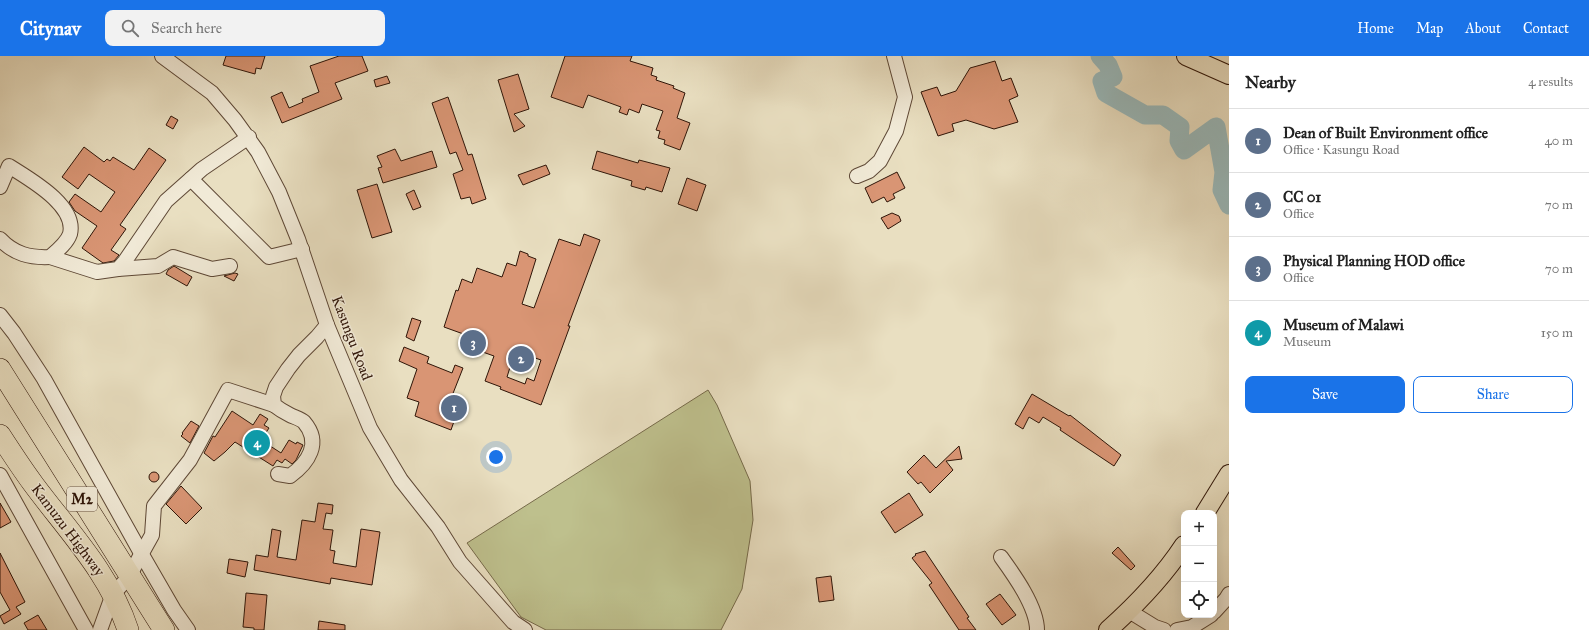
<!DOCTYPE html>
<html lang="en">
<head>
<meta charset="utf-8">
<style>
  :root { --surface:#fff; --page:#f2f2f2; --text:#222; --muted:#767676; --line:#e0e0e0; --accent:#1a73e8 }
  body { margin:0; font-family:"IM FELL Great Primer",serif; background:var(--page); color:var(--text) }
  .controls { position:absolute; right:12px; bottom:12px; display:grid; overflow:hidden; border-radius:8px; box-shadow:0 4px 16px #0002 }
  .controls button { width:36px; height:36px; display:grid; place-items:center; padding:0; border:0; border-bottom:1px solid var(--line); background:var(--surface); color:var(--text); font:20px sans-serif }
  .you { position:absolute; left:496px; top:401px; width:14px; height:14px; margin:-10px; border:3px solid #fff; border-radius:50%; background:#1a73e8; box-shadow:0 0 0 6px #1a73e833 }
  .badge { display:grid; place-items:center; width:26px; height:26px; border-radius:50%; background:var(--accent); color:#fff; font-size:13px; font-weight:700 }
  .pin { position:absolute; translate:-50% -50%; border:2px solid #fff; box-shadow:0 1px 4px #0006 }
  .list { margin:0; padding:0; list-style:none }
  h2 { display:flex; justify-content:space-between; align-items:center; height:52px; margin:0; padding:0 16px; font-size:17px }
  h2 small { font-size:13px; font-weight:400; color:var(--muted) }
  .list li { display:grid; grid-template-columns:26px 1fr auto; gap:12px; align-items:center; box-sizing:border-box; height:64px; padding:0 16px; border-top:1px solid var(--line) }
  .list b { display:block; font-size:15px; white-space:nowrap }
  .list p { margin:0; font-size:13px; white-space:nowrap; color:var(--muted) }
  .list em { font-size:13px; font-style:normal; color:var(--muted) }
  .actions { display:flex; gap:8px; padding:12px 16px }
  .actions a { flex:1; padding:9px 0; border:1px solid var(--accent); border-radius:8px; text-align:center; font-size:14px; color:var(--accent) }
  .actions .main { background:var(--accent); color:#fff }
  .icon { flex:none; width:22px; height:22px; fill:none; stroke:currentColor; stroke-width:2; stroke-linecap:round; stroke-linejoin:round }
  .map { position:relative; flex:none; width:1229px; height:574px; overflow:hidden }
  header { display:flex; align-items:center; gap:24px; box-sizing:border-box; height:56px; padding:0 20px; background:var(--accent); color:#fff }
  header strong { font-size:19px }
  nav { display:flex; gap:22px; margin-inline-start:auto; font-size:14px }
  .search { width:280px; height:36px; background:var(--page); display:flex; align-items:center; gap:10px; box-sizing:border-box; padding:0 14px; border-radius:8px; color:var(--muted); font-size:15px }
  main { display:flex }
  aside { flex:1; background:var(--surface) }
  .map>svg:first-child { display:block }
</style>
</head>
<body>
<header>
<strong>Citynav</strong>
<div class="search"><svg class="icon" aria-label="search" viewBox="0 0 24 24"><circle cx="10" cy="10" r="6"/><path d="M15 15l6 6"/></svg>Search here</div>
<nav><a>Home</a><a>Map</a><a>About</a><a>Contact</a></nav>
</header>
<main>
<div class="map">
<svg width="1229" height="574" viewBox="0 0 1229 574">
  <rect width="100%" height="100%" fill="#e9dfc1"/>
  <filter id="stains"><feTurbulence type="fractalNoise" baseFrequency=".005" numOctaves="4"/><feColorMatrix values="0 0 0 0 .2 0 0 0 0 .09 0 0 0 0 .02 0 0 0 .5 -.17"/></filter>
  <radialGradient id="worn" r=".72"><stop offset=".6" stop-color="#630" stop-opacity="0"/><stop offset="1" stop-color="#630" stop-opacity=".3"/></radialGradient>
  <!-- green -->
  <polygon fill="#bec08d" stroke="#766a4a" points="708,334 717,349 750,425 753,464 742,533 721,574 546,574 521,561 467,487"/>
  <g fill="none" stroke-linecap="round" stroke-linejoin="round">
    <!-- river -->
    <polyline stroke="#9ababc" stroke-width="19" points="1100,0 1108,9 1113,21 1102,25 1106,37 1145,59 1163,59 1180,71 1179,85 1184,94 1216,71 1224,116 1222,134 1229,149"/>
  </g>
  <!-- building -->
  <g fill="#d99574" stroke="#2f1508" fill-rule="evenodd">
    <polygon points="226,0 265,0 261,13 256,12 255,18 223,9"/>
    <polygon points="339,0 362,0 368,15 335,27 342,43 282,67 271,41 282,36 289,52 303,46 302,43 319,36 310,10"/>
    <polygon points="565,0 632,0 630,5 653,12 651,19 657,21 656,24 674,30 673,32 685,37 677,62 690,67 680,94 664,88 665,84 658,82 660,75 656,74 663,55 642,48 639,57 629,53 627,59 619,56 621,51 588,39 583,52 551,41"/>
    <polygon points="995,5 1002,25 1011,22 1018,40 1009,44 1018,66 994,73 966,64 952,68 954,75 938,80 921,36 937,31 941,40 956,35 970,12"/>
    <polygon points="518,18 529,53 514,58 525,70 514,76 498,24"/>
    <polygon points="387,20 390,27 376,31 374,24"/>
    <polygon points="448,41 468,99 472,98 486,143 472,148 470,141 461,143 453,118 463,114 456,96 450,98 432,47"/>
    <polygon points="171,60 178,64 173,73 166,69"/>
    <polygon points="84,91 104,106 107,103 110,105 113,101 134,114 149,92 166,104 120,169 126,173 111,194 119,199 114,205 103,207 82,192 97,170 75,155 69,146 75,138 101,156 115,136 89,118 78,133 62,121"/>
    <polygon points="395,93 401,105 432,95 437,111 383,127 378,112 382,111 377,100"/>
    <polygon points="597,95 638,107 639,104 670,112 662,136 646,131 645,134 631,130 632,125 592,113"/>
    <polygon points="546,109 550,118 523,129 518,119"/>
    <polygon points="897,116 905,132 893,138 895,142 887,146 884,141 872,147 865,132"/>
    <polygon points="687,122 706,129 697,155 678,148"/>
    <polygon points="377,128 392,176 372,182 357,134"/>
    <polygon points="414,134 421,151 413,154 406,138"/>
    <polygon points="892,157 899,160 901,165 888,173 881,162"/>
    <path d="M584,178L600,184L568,270H570L541,349L500,333L501,331L485,325L494,300L477,294L480,284L444,271L456,234L458,235L462,223L472,227L477,212L502,221L507,207L516,210L520,195L528,198V200L536,203L522,248L534,252L559,183L580,190ZM515,295L541,304L534,325L527,322L525,328L507,321Z"/>
    <polygon points="174,210 192,221 187,230 166,218 168,214"/>
    <polygon points="235,217 238,218 234,225 224,220"/>
    <polygon points="412,262 421,265 414,285 406,281"/>
    <polygon points="404,291 429,301 427,307 452,317 455,309 463,312 450,345 460,348 451,374 415,360 419,346 407,342 417,313 399,305"/>
    <polygon points="1032,338 1069,360 1070,359 1121,399 1114,410 1060,374 1061,372 1043,361 1039,367 1029,361 1023,373 1015,368"/>
    <polygon points="232,355 253,369 260,358 268,363 264,369 269,372 261,384 281,397 289,384 296,388 297,386 303,389 296,404 292,408 285,403 282,407 277,404 273,410 235,386 225,396 214,405 204,397 213,380 215,381"/>
    <polygon points="191,365 199,370 190,387 181,380 183,378 182,377"/>
    <polygon points="959,390 962,403 946,405 953,414 930,437 921,426 918,428 907,416 924,399 936,412"/>
    <circle cx="154" cy="421" r="5"/>
    <polygon points="181,430 202,452 186,468 166,448"/>
    <polygon points="909,437 923,459 895,477 881,456"/>
    <polygon points="0,447 11,466 0,472"/>
    <polygon points="318,447 333,449 332,458 326,457 323,473 333,474 330,494 335,495 333,507 356,511 361,473 380,476 372,529 331,522 330,528 254,514 256,499 268,501 272,473 281,475 277,501 296,504 302,464 315,466"/>
    <polygon points="1118,491 1135,510 1131,514 1112,497"/>
    <polygon points="925,495 969,561 967,562 976,574 959,574 929,529 932,527 912,502 916,499 915,498"/>
    <polygon points="0,497 25,546 16,551 21,558 4,568 0,560 10,554 0,536"/>
    <polygon points="229,503 248,506 245,521 227,517"/>
    <polygon points="831,520 834,544 819,546 816,522"/>
    <polygon points="246,537 267,539 264,574 254,574 254,572 243,571"/>
    <polygon points="1000,538 1016,559 1002,569 986,548"/>
    <polygon points="38,559 47,574 28,574 24,567"/>
    <polygon points="319,565 345,569 345,574 318,574"/>
  </g>
  <g fill="none" stroke-linecap="round" stroke-linejoin="round">
    <!-- minor casing -->
    <g stroke="#5e4836" stroke-width="16">
      <g id="minor">
        <polyline points="162,0 212,37 235,64 258,96 279,136 298,183 327,269 370,372 401,424 438,471 460,506 513,566 525,574"/>
        <polyline points="857,120 869,115 880,105 896,75 905,41 894,0"/>
        <polyline points="191,123 269,201 302,193"/>
        <path d="M0,131L9,110C29,123 77,149 70,178C67,187 57,195 50,201C30,202 14,198 0,183"/>
        <polyline points="50,201 97,216 118,213 125,205 166,145 202,113 249,81"/>
        <polyline points="118,213 158,210 173,201 212,213 230,210"/>
        <polyline points="0,259 14,277 44,323 141,497 174,554 188,574"/>
        <path d="M278,418L290,420C308,407 322,387 304,366C301,363 294,361 290,359C284,356 279,353 274,349L273,340L276,331L288,313L299,299L317,281L327,269"/>
        <polyline points="0,419 86,574"/>
        <path d="M1001,501C1014,519 1037,551 1037,574"/>
        <polyline points="1129,555 1155,571 1164,574"/>
        <polyline points="1214,556 1226,543 1229,538"/>
        <polyline points="100,574 113,538 128,522 152,479 154,450 190,404 228,334 274,349"/>
        <polyline points="1177,574 1192,571 1211,559"/>
      </g>
    </g>
    <!-- major casing -->
    <g stroke="#2f1508" stroke-width="20">
      <g id="major">
        <polyline points="1186,0 1229,19"/>
        <polyline points="1205,457 1229,418"/>
        <path d="M1108,574C1136,549 1163,521 1184,489"/>
      </g>
    </g>
    <!-- highway casing -->
    <g stroke="#2f1508" stroke-width="22">
      <g id="highway">
        <polyline points="0,313 164,574"/>
        <path d="M0,379C11,396 22,413 34,429C69,476 110,518 128,574"/>
      </g>
    </g>
    <!-- minor -->
    <use href="#minor" stroke="#f1ead7" stroke-width="14"/>
    <!-- major -->
    <use href="#major" stroke="#e9dfc1" stroke-width="18"/>
    <!-- highway -->
    <use href="#highway" stroke="#e9dfc1" stroke-width="21"/>
  </g>
  <g text-anchor="middle" stroke-width="3" stroke-linejoin="round" paint-order="stroke">
    <!-- shield labels -->
    <rect fill="#f1ead7" stroke="#695546" stroke-width="1" x="67" y="431" width="30" height="24" rx="3"/>
    <g font-size="14" font-weight="bold" fill="#2f1508">
      <text x="82" y="448">M2</text>
    </g>
    <!-- street labels -->
    <g font-size="15" fill="#2f1508" stroke="#f1ead7">
      <text transform="translate(352 282) rotate(69)" y="5">Kasungu Road</text>
      <text transform="translate(68 474) rotate(53)" y="5">Kamuzu Highway</text>
    </g>
  </g>
  <rect width="100%" height="100%" filter="url(#stains)"/>
  <rect width="100%" height="100%" fill="url(#worn)"/>
</svg>
<div class="controls">
<button>+</button>
<button>−</button>
<button><svg class="icon" aria-label="locate" viewBox="0 0 24 24"><circle cx="12" cy="12" r="6"/><path d="M12 2v4M12 18v4M2 12h4M18 12h4"/></svg></button>
</div>
<div class="you"></div>
<div class="pin badge" style="left:454px;top:352px;background:#5c6f8a">1</div>
<div class="pin badge" style="left:521px;top:303px;background:#5c6f8a">2</div>
<div class="pin badge" style="left:473px;top:287px;background:#5c6f8a">3</div>
<div class="pin badge" style="left:257px;top:387px;background:#0f9aa8">4</div>
</div>
<aside>
<h2>Nearby<small>4 results</small></h2>
<ul class="list">
<li><span class="badge" style="background:#5c6f8a">1</span><div><b>Dean of Built Environment office</b><p>Office · Kasungu Road</p></div><em>40 m</em></li>
<li><span class="badge" style="background:#5c6f8a">2</span><div><b>CC 01</b><p>Office</p></div><em>70 m</em></li>
<li><span class="badge" style="background:#5c6f8a">3</span><div><b>Physical Planning HOD office</b><p>Office</p></div><em>70 m</em></li>
<li><span class="badge" style="background:#0f9aa8">4</span><div><b>Museum of Malawi</b><p>Museum</p></div><em>150 m</em></li>
</ul>
<div class="actions"><a class="main">Save</a><a>Share</a></div>
</aside>
</main>
</body>
</html>
